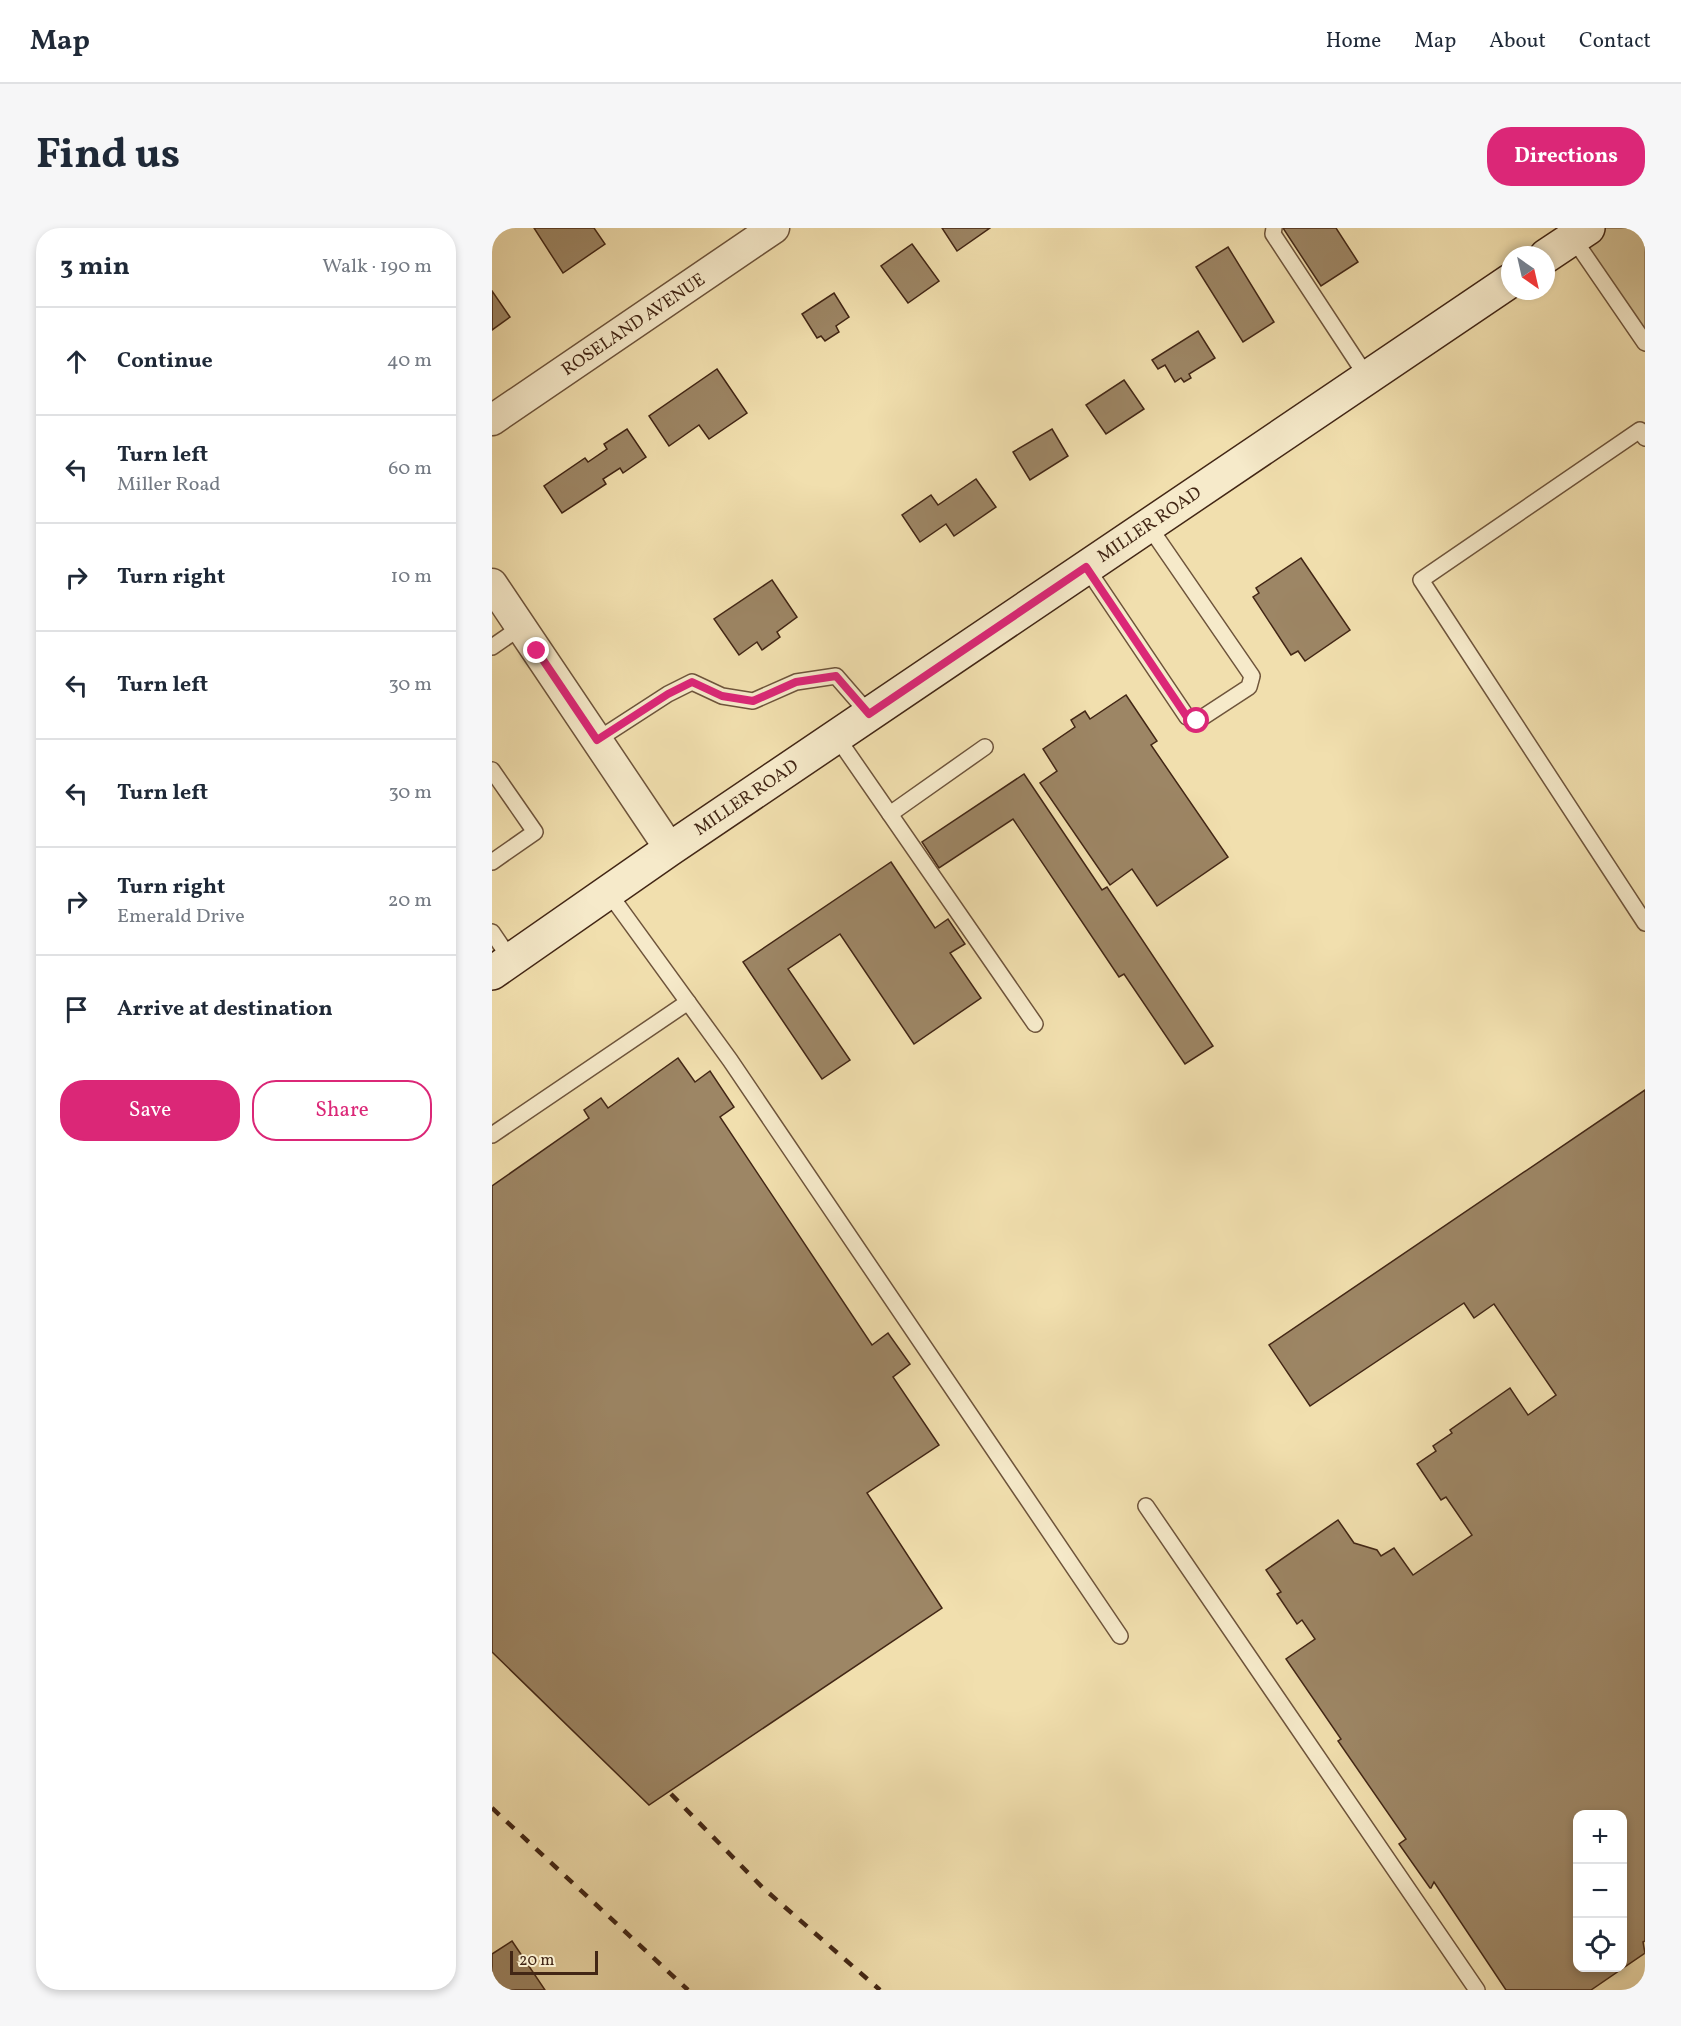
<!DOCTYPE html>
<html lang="en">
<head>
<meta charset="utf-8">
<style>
  :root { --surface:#fff; --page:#f6f6f7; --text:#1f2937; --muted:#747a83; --line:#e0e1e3; --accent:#db2777 }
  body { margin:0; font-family:Vollkorn,serif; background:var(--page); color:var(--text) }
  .controls { position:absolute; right:18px; bottom:18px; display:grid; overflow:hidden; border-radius:12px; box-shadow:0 3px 9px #0003 }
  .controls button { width:54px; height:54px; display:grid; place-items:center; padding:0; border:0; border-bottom:2px solid var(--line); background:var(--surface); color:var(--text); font:30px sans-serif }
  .compass { position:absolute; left:1009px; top:18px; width:54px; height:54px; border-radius:50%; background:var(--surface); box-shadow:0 3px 9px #0003; rotate:146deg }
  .scale { position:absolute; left:18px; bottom:15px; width:88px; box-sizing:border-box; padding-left:6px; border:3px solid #422615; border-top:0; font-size:16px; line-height:21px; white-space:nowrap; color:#422615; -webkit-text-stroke:4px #f6eaca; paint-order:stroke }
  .stop { position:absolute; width:18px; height:18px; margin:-14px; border:4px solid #db2777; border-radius:50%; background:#fff }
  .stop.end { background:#db2777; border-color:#fff; box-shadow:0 2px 6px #0008 }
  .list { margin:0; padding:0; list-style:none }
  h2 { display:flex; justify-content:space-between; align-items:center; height:78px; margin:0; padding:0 24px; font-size:26px }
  h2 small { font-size:20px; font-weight:400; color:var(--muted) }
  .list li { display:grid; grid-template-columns:39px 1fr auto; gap:18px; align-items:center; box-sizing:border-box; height:108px; padding:0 24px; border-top:2px solid var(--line) }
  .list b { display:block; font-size:22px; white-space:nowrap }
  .list p { margin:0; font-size:20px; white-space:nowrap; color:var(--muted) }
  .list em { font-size:20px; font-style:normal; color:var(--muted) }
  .actions { display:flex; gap:12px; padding:18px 24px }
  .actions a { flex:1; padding:14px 0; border:2px solid var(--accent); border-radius:24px; text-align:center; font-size:21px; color:var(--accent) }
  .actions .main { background:var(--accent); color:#fff }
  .icon { flex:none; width:33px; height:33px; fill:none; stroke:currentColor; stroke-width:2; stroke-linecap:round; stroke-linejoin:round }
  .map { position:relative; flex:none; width:1153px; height:1762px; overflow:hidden; border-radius:24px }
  header { display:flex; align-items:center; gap:36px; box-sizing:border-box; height:84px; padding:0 30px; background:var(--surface); border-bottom:2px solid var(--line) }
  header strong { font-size:28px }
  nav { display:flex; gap:33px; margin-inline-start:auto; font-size:21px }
  .intro { display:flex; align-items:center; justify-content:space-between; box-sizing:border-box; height:144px; padding:0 36px }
  h1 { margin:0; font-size:42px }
  .button { padding:15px 27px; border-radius:24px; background:var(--accent); color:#fff; font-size:21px; font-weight:700 }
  main { display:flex; gap:36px; padding:0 36px }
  aside { flex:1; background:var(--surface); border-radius:24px; box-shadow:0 3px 9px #0003 }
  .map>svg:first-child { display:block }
</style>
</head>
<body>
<header>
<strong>Map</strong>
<nav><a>Home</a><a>Map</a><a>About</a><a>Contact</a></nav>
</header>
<div class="intro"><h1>Find us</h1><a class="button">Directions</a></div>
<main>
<aside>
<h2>3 min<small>Walk · 190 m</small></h2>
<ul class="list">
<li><svg class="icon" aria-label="ahead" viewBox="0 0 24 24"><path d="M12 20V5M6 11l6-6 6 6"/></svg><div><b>Continue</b></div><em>40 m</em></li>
<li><svg class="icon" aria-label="left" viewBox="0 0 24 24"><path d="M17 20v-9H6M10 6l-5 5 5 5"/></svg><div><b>Turn left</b><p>Miller Road</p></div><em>60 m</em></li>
<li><svg class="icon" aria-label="right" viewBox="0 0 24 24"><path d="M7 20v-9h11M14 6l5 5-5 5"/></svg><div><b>Turn right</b></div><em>10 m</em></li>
<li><svg class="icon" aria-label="left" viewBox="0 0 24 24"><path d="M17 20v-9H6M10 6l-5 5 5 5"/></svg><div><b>Turn left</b></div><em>30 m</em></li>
<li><svg class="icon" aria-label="left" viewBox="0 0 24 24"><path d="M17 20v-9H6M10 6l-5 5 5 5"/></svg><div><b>Turn left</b></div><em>30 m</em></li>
<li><svg class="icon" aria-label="right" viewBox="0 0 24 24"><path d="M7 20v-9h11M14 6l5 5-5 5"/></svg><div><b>Turn right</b><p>Emerald Drive</p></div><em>20 m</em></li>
<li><svg class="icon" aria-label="arrive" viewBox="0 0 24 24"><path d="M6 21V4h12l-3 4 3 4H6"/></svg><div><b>Arrive at destination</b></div></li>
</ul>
<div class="actions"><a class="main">Save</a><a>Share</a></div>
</aside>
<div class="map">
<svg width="1153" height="1762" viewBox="0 0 1153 1762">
  <rect width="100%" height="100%" fill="#f1dfae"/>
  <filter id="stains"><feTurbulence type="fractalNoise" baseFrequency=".00333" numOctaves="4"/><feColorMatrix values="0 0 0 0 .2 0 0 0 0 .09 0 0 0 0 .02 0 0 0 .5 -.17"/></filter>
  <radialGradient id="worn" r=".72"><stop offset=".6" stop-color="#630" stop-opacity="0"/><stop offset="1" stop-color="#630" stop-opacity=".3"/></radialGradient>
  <!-- green -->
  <polygon fill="#d3c094" stroke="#8a7354" stroke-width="1.5" points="1096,0 1153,0 1153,113 1081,10"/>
  <!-- building -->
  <g fill="#9d8665" stroke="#422615" stroke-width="1.5" fill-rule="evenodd">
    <polygon points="42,0 102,0 113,16 71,45"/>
    <polygon points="450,0 498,0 465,23"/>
    <polygon points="791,0 844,0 866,34 829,58"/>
    <polygon points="420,16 447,53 416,75 389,38"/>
    <polygon points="736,19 782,94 751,114 704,39"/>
    <polygon points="0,63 18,89 0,102"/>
    <polygon points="342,65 357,89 344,98 347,104 333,113 329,108 325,110 310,86"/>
    <polygon points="706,103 723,130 697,146 699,150 692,154 689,150 683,154 673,137 666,141 660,132"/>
    <polygon points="225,141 255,185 217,211 207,197 177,218 157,188"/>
    <polygon points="632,152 652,181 614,206 594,177"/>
    <polygon points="135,201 154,229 131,245 128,240 111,251 114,256 70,285 52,258 93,230 96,234 115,221 112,216"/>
    <polygon points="560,201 576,228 538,252 521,224"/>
    <polygon points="484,251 504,279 462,308 454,296 428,314 410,287 439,267 446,277"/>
    <polygon points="809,330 858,402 813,433 806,423 799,427 761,369 767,365 764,360"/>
    <polygon points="280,352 305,389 285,404 288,409 270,422 265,414 247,427 222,391"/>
    <polygon points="634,467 665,513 659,517 736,629 665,678 640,641 618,657 548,555 565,543 551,521 583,499 579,492 593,483 598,491"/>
    <polygon points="532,546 610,662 615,659 721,818 693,836 632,746 627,749 521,591 447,640 430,614"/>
    <polygon points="399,634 443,700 456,691 473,716 458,725 489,770 422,816 348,706 296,741 358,832 330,851 251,734"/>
    <polygon points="186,830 203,854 218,843 242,879 228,889 380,1117 396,1105 418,1136 401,1149 447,1217 375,1265 450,1380 157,1577 0,1424 0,958 97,890 92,882 109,870 116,880"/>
    <path d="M1153,862V1713L1151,1714L1153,1725L1099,1762H1014L942,1654L939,1660H938L907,1616L914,1611L846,1513L849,1511L794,1431L823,1411L810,1392L805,1396L785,1366L789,1364L774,1342L846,1292L862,1315L885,1322L889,1328L902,1320L921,1347L980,1307L954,1269L949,1272L925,1236L944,1223L941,1218L960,1205L958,1202L1018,1160L1036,1187L1064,1167L1002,1076L982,1090L972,1075L818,1178L777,1117ZM1086,1586H1130V1740H1086Z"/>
    <polygon points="20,1713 53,1762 0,1762 0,1726"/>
  </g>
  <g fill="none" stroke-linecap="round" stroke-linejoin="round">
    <!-- lane casing -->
    <g stroke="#6e543b" stroke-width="18">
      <g id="lane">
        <polyline points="782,0 781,6 875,149"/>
        <polyline points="1081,10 1153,115"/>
        <polyline points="1153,210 1148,202 929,352 1153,695"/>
        <polyline points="594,339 695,489 705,493 757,459 760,448 656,297"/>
        <polyline points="0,419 29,399"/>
        <polyline points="344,508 543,796"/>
        <polyline points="105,512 176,466 200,454 230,468 261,473 304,454 344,448 377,486"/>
        <polyline points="0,542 43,604 0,634"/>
        <polyline points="398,586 493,519"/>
        <polyline points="116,664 238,832 628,1408"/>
        <polyline points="0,704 19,732"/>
        <polyline points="0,907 196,774"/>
        <polyline points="654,1278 985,1762"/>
      </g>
    </g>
    <!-- street casing -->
    <g stroke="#6e543b" stroke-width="33">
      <g id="street">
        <polyline points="0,192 282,0"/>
        <polyline points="0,356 178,621"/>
      </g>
    </g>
    <!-- secondary casing -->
    <g stroke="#422615" stroke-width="36">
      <g id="secondary">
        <polyline points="1054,28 1096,0"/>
        <polyline points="0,745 178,621 1018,53"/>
      </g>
    </g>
    <!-- lane -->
    <use href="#lane" stroke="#f6eaca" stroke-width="15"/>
    <!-- street -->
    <use href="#street" stroke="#f6eaca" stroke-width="30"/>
    <!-- secondary -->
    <use href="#secondary" stroke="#f6eaca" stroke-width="33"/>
    <!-- rail -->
    <g stroke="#422615" stroke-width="4.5" stroke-dasharray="10 10" stroke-linecap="butt">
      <polyline points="179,1566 271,1660 388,1762"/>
      <polyline points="0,1580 196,1762"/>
    </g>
  </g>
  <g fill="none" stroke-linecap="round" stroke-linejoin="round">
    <!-- route -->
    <polyline stroke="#db2777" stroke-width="8" points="45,423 105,512 176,466 200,454 230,468 261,473 304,454 344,448 377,486 594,339 695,489 705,493"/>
  </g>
  <g text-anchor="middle" stroke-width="6" stroke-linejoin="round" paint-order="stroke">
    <!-- street labels -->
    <g font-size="18" fill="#422615" stroke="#f6eaca">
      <text transform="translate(141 96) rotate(-34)" y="6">ROSELAND AVENUE</text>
      <text transform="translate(657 296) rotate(-34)" y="6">MILLER ROAD</text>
      <text transform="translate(254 569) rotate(-34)" y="6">MILLER ROAD</text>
    </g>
  </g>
  <rect width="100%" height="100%" filter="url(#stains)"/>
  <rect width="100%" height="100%" fill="url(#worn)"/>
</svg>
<div class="controls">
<button>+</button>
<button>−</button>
<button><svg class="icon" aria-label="locate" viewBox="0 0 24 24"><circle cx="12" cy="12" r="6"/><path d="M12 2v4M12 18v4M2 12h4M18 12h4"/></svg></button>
</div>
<svg class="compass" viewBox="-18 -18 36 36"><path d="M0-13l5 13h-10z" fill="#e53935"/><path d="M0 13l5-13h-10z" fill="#747a83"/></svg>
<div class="scale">20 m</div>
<div class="stop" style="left:705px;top:493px"></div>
<div class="stop end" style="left:45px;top:423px"></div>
</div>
</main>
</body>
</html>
